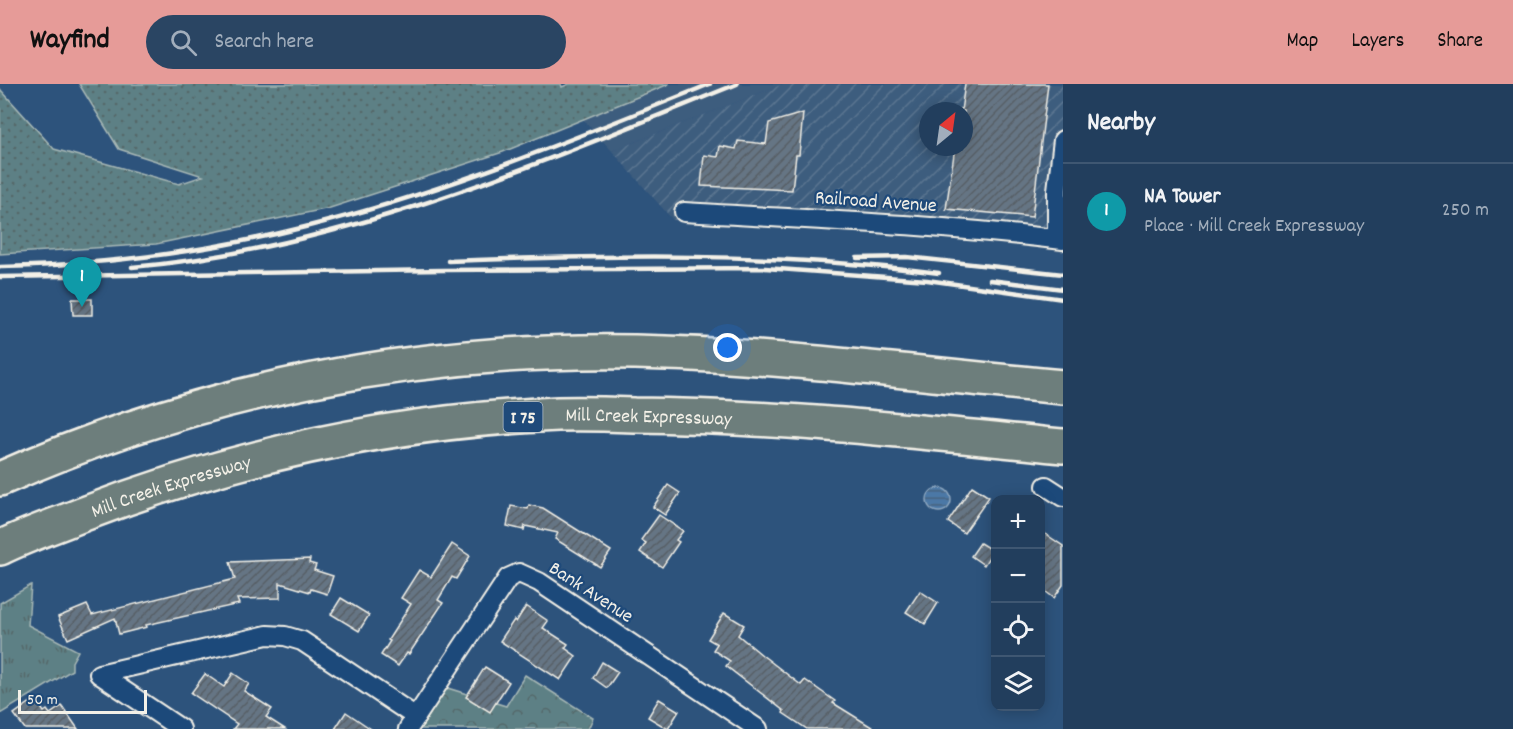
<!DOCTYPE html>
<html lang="en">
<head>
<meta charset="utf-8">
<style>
  :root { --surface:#223e5d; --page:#2a4563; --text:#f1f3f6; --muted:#a2aebc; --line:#3f5772; --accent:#e69b98 }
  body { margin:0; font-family:Dekko,sans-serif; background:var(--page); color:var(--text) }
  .controls { position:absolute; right:18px; bottom:18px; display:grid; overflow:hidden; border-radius:12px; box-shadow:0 3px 15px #0003 }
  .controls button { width:54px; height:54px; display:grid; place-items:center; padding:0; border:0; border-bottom:2px solid var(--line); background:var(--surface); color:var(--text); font:30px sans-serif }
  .compass { position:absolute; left:919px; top:18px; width:54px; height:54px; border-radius:50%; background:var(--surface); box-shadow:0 3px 15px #0003; rotate:29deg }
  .scale { position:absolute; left:18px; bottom:15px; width:129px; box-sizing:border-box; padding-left:6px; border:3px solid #f4f1e8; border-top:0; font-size:16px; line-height:21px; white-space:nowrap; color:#f4f1e8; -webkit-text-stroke:4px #1f4a7a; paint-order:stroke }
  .you { position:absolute; left:728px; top:264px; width:21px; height:21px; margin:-15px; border:4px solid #fff; border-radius:50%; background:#1a73e8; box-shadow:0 0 0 9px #1a73e833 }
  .badge { display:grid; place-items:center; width:39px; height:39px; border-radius:50%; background:var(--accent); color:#fff; font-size:20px; font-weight:700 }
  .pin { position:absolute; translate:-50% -50px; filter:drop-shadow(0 2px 3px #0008) }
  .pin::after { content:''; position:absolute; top:32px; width:21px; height:18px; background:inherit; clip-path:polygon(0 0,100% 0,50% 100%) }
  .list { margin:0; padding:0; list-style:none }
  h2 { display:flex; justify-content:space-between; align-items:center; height:78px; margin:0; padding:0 24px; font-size:26px }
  h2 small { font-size:20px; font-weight:400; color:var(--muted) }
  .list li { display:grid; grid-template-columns:39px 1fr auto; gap:18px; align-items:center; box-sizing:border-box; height:96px; padding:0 24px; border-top:2px solid var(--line) }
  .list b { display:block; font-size:22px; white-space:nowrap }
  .list p { margin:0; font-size:20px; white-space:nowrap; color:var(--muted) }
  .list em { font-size:20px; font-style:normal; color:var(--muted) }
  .icon { flex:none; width:33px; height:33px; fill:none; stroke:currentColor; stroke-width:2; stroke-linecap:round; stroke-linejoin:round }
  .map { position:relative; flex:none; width:1063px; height:645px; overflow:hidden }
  header { display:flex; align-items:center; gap:36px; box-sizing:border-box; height:84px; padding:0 30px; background:var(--accent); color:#111 }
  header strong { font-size:28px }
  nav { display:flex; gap:33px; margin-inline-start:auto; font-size:21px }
  .search { width:420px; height:54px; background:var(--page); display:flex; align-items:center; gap:15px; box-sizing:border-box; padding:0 21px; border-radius:33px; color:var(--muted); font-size:22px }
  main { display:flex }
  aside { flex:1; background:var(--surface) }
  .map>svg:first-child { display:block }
</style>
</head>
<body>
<header>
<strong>Wayfind</strong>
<div class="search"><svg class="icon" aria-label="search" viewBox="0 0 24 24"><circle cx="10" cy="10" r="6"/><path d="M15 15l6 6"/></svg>Search here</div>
<nav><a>Map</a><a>Layers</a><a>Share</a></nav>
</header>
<main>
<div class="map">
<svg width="1063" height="645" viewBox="0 0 1063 645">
  <defs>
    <pattern id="industrial-furrows" width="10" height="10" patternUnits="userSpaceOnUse" patternTransform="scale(1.5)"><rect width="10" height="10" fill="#3e5d7e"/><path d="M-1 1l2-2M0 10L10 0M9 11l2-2" fill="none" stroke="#5a7590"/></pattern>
    <pattern id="grass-dots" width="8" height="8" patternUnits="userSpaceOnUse" patternTransform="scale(1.5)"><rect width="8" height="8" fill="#5d8085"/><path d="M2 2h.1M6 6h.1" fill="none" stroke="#546769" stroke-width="1.8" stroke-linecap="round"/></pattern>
    <pattern id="forest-crowns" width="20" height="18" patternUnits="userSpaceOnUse" patternTransform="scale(1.5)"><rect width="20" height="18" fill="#5d8085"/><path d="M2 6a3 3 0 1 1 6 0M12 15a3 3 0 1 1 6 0" fill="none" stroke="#546769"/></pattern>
    <pattern id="park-tufts" width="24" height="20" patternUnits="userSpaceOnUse" patternTransform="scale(1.5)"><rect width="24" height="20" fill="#5d8085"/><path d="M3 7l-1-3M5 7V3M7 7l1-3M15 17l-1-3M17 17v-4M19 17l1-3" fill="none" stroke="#546769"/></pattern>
    <pattern id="water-rules" width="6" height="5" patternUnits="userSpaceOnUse" patternTransform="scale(1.5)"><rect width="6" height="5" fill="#4b78a6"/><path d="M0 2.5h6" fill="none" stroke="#4a627b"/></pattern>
    <pattern id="building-hatch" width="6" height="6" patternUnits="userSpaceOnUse" patternTransform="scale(1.5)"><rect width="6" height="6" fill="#657584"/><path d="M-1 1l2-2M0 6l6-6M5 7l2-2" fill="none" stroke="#575e65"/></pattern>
  </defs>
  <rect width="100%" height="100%" fill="#2d537c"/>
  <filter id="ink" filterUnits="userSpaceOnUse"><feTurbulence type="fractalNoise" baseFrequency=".0167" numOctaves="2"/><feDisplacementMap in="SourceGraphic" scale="12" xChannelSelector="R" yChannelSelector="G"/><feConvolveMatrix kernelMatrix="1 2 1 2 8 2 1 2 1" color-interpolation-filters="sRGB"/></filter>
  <g filter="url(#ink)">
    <!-- built -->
    <polygon fill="#3e5d7e" points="669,0 783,0 612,67 583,35"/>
    <!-- industrial -->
    <path fill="url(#industrial-furrows)" fill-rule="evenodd" d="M783,0H1063V168L987,157L673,136L612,67ZM928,27H964V63H928Z"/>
    <!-- grass -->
    <polygon fill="url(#grass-dots)" stroke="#a8b8b6" stroke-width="1.5" points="79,0 561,0 562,3 569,0 669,0 503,68 330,124 156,160 0,170 0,5 54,65 179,100 203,92 119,65"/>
    <!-- forest -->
    <polygon fill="url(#forest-crowns)" stroke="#a8b8b6" stroke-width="1.5" points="525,591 593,634 588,645 414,645 444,603 506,622"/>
    <!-- park -->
    <polygon fill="url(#park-tufts)" stroke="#a8b8b6" stroke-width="1.5" points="31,501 28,541 78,567 72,578 72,586 0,630 0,519"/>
    <!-- water -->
    <circle fill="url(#water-rules)" stroke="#8fa8c0" stroke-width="1.5" cx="939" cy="416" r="12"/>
    <!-- building -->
    <g fill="url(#building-hatch)" stroke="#f4f1e8" stroke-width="1.5">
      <polygon points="965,0 1048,0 1032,133 946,125 955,63 964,63 964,27 961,27"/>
      <polygon points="803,29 799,71 796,71 792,106 701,102 704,71 718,73 720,62 736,65 738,57 766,60 769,39"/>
      <polygon points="72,215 92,215 92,231 73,231"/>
      <polygon points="668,401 680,409 665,431 653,423"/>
      <polygon points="972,402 989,413 964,449 948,438"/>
      <polygon points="529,421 543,424 611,467 600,483 555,455 558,449 525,442 524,446 507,442 511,422 528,425"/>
      <polygon points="659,431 683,447 676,456 679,458 662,483 640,468 646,459 641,456"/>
      <polygon points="1041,447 1063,462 1063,501 1054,514 1041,504"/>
      <polygon points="980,459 993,467 984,481 971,472"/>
      <polygon points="452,460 470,472 456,495 452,493 438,516 443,519 409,570 407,569 398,582 381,571 390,557 388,556 411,520 401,514 419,486 431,493"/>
      <polygon points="310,475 309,479 316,481 314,486 333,492 327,510 311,505 310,508 280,499 280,514 237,515 239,520 146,541 147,543 119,550 115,534 68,555 58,533 87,521 92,531 235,495 230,478"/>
      <polygon points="920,507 938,519 925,540 906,528"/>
      <polygon points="341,514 369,531 359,547 331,530"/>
      <polygon points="526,522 548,537 543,544 568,560 565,564 576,572 560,596 500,557 514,536 516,538"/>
      <polygon points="724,529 744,541 738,551 762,571 801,601 805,596 835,617 833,619 875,645 807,645 783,629 784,627 726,582 730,577 713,566 717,560 708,555"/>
      <polygon points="602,578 618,588 607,604 593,594"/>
      <polygon points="485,583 509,598 490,628 466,613"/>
      <polygon points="233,589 249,600 244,607 272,625 266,633 285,645 233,645 237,640 191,609 205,590 224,603"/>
      <polygon points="35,615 44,628 47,626 50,630 62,622 78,645 25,645 14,630"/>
      <polygon points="659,615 679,627 668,645 648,633"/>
      <polygon points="346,628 371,645 335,645"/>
    </g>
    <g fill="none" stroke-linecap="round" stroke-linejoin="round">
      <!-- street casing -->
      <g stroke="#f4f1e8" stroke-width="22">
        <g id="street">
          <path d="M684,128C811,136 937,140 1063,156"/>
          <polyline points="1057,155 1057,106 1063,56"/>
          <polyline points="1046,402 1063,413"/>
          <polyline points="416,633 508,494 519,489 539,498 758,645"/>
          <polyline points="181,645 99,590 267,551 285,552 302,557 416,633 408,645"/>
        </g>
      </g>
      <!-- highway casing -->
      <g stroke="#f4f1e8" stroke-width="38">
        <g id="highway">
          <path d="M0,395C200,306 416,264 635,268C778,271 921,290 1063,303"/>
          <path id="s1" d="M0,464C26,451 54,442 81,431C233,372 395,337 558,330C583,329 609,330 634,331C778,332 920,348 1063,362"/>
        </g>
      </g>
      <!-- street -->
      <use href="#street" stroke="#1f4a7a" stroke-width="18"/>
      <!-- highway -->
      <use href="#highway" stroke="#6d7e7c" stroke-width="33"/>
      <!-- rail -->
      <g stroke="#f4f1e8" stroke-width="4.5">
        <polyline points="857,174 907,173 1063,190"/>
        <path d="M448,177C611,171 777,168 939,189"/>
        <path d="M0,183C102,181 206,168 305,143C444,109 577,53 710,0"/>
        <path d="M132,183C343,165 542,78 737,0"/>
        <polyline points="0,193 443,186 765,184 927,196 1063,215"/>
        <polyline points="990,196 1063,205"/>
      </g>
    </g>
  </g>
  <g text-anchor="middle" stroke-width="4.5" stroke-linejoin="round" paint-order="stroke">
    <!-- shield labels -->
    <rect fill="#1f4a7a" stroke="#b4bfc7" stroke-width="1.5" x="503.5" y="318" width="39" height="30" rx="4.5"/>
    <g font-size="18" font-weight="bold" fill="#f4f1e8">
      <text x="523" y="339">I 75</text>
    </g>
    <!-- street labels -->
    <g font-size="20" fill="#f4f1e8" stroke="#1f4a7a">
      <text transform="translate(876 116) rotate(4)" y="7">Railroad Avenue</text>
      <text dy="7" stroke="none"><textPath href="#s1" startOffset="668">Mill Creek Expressway</textPath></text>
      <text dy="7" stroke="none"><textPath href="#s1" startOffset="182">Mill Creek Expressway</textPath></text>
      <text transform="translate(592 507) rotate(33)" y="7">Bank Avenue</text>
    </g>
  </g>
</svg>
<div class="controls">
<button>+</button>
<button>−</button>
<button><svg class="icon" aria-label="locate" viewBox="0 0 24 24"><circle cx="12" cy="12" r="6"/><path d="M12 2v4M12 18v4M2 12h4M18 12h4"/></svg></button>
<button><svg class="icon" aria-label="layers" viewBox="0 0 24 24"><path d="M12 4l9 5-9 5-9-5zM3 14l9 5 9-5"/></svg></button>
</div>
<svg class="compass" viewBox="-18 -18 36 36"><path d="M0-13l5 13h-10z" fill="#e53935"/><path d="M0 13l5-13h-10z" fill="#a2aebc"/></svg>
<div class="scale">50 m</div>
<div class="you"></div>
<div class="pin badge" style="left:82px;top:223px;background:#0f9aa8">1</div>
</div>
<aside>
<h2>Nearby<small></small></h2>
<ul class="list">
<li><span class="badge" style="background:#0f9aa8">1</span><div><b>NA Tower</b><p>Place · Mill Creek Expressway</p></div><em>250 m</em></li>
</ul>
</aside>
</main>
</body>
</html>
